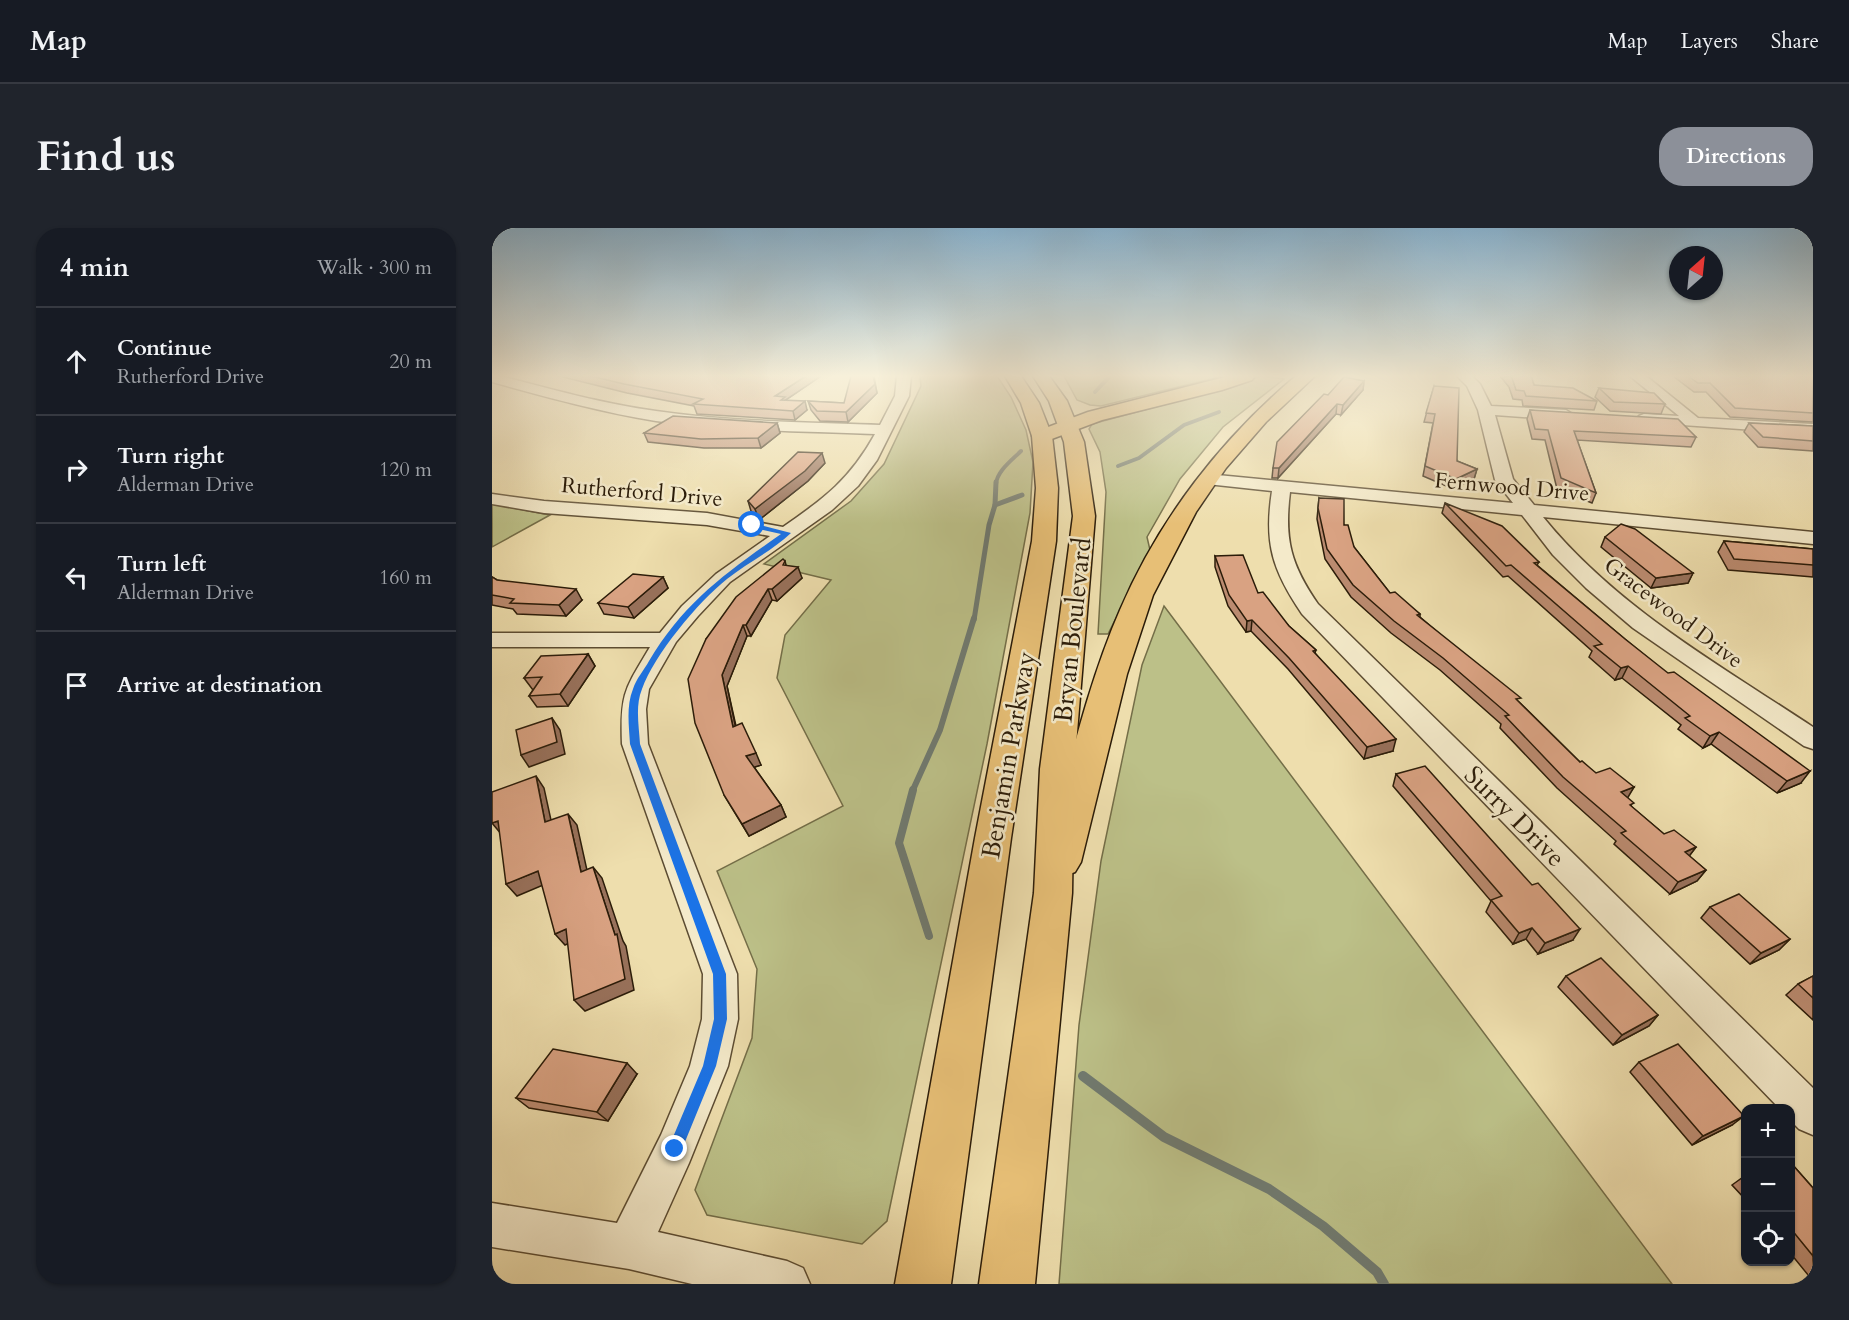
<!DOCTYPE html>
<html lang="en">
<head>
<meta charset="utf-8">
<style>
  :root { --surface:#171b24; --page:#20242c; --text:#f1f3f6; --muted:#9ea1a6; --line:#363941; --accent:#8c9099 }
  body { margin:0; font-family:Cardo,serif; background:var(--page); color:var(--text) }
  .controls { position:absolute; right:18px; bottom:18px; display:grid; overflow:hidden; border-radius:12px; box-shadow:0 2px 4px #0004 }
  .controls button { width:54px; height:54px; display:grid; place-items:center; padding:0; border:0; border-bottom:2px solid var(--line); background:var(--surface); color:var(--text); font:30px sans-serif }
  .compass { position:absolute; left:1177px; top:18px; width:54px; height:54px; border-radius:50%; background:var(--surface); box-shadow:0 2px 4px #0004; rotate:27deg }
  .stop { position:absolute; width:18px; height:18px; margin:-14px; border:4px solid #1a73e8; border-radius:50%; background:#fff }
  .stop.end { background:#1a73e8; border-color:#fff; box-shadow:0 2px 6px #0008 }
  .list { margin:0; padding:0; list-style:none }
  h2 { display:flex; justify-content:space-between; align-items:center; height:78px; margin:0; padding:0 24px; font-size:26px }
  h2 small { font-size:20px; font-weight:400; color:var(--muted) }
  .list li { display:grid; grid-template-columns:39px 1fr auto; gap:18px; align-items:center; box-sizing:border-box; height:108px; padding:0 24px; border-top:2px solid var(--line) }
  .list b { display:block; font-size:22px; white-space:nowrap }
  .list p { margin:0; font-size:20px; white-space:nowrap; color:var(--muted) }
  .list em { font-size:20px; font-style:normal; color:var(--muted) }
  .icon { flex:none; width:33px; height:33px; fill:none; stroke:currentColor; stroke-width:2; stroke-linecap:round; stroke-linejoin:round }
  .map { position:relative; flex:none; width:1321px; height:1056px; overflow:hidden; border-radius:24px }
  header { display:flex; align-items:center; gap:36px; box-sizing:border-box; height:84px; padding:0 30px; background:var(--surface); border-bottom:2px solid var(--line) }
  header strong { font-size:28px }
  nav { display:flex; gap:33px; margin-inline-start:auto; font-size:21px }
  .intro { display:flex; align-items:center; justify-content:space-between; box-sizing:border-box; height:144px; padding:0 36px }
  h1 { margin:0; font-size:42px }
  .button { padding:15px 27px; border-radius:24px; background:var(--accent); color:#fff; font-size:21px; font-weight:700 }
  main { display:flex; gap:36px; padding:0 36px }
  aside { flex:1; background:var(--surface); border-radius:24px; box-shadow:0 2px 4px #0004 }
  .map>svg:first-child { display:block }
</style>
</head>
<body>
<header>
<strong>Map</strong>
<nav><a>Map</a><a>Layers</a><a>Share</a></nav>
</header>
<div class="intro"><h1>Find us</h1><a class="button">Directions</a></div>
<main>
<aside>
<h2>4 min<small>Walk · 300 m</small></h2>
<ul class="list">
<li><svg class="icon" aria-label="ahead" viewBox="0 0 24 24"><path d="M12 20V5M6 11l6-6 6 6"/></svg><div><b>Continue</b><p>Rutherford Drive</p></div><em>20 m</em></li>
<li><svg class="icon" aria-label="right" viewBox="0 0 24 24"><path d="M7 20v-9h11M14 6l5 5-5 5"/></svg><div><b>Turn right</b><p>Alderman Drive</p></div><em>120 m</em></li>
<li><svg class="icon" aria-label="left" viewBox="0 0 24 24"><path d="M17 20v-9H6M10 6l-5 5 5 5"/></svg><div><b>Turn left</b><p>Alderman Drive</p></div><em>160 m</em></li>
<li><svg class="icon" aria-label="arrive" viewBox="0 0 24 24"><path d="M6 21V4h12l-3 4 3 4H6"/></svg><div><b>Arrive at destination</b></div></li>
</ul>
</aside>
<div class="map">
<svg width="1321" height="1056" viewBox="0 0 1321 1056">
  <rect width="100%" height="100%" fill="#eedead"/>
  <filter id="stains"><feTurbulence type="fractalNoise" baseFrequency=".00333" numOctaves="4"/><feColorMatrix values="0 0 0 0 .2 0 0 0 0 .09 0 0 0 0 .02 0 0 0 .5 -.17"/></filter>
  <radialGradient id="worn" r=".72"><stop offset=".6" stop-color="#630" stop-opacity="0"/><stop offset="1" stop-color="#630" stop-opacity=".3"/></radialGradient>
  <!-- green -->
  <g fill="#bcc088" stroke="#746e48" stroke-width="1.5">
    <polygon points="428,148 505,148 519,169 534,202 541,234 538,285 495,516 395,993 370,1016 215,987 203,962 260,810 265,741 225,643 351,578 285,450 293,407 339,352 272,336 359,273 392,236 429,158"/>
    <polygon points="572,148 731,148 609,178 598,177 585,172"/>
    <polygon points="769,148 792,151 731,199 688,251 655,309 658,322 616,406 606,406 614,264 608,224 597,201 600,196 731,161"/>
    <polygon points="0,276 58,287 0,319"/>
    <polygon points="672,378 1180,1056 567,1056 587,797 609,633 650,437"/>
  </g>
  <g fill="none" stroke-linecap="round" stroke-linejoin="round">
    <!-- stream-far4 -->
    <g stroke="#707a70" stroke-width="4">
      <polyline points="603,164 618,148"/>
      <polyline points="626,238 647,230 692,197 727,184"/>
      <path d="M504,256C505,243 520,232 529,223"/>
    </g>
    <!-- stream-far3 -->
    <g stroke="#707a70" stroke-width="5">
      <polyline points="503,277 530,267"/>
      <polyline points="482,392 497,297 503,277 504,254"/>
    </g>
    <!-- stream-far2 -->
    <polyline stroke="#707a70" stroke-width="6" points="420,564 448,502 482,390"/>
    <!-- stream-far1 -->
    <polyline stroke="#707a70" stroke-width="8" points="421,562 407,615 437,708"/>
    <!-- stream -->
    <polyline stroke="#707a70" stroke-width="10" points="591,848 672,909 777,961 831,998 885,1044 892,1056"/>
    <!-- street casing -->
    <g stroke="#5c4c32" stroke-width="3">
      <g id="street">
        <path d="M0,148H8C60,161 111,176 164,183C238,194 313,194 388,197L403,168L405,148H419L417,168L385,232L366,258L340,282L238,354L206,388L184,414L157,461L154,481L156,516L245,746L246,791L236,838L197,935L166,1004L295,1033L311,1040L318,1056H200L137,1041L0,1019V975L125,995L169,907L198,838L210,791L211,746L130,516C128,465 133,461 158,419H0V405H168L190,378L224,346L278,308L215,297L52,285L0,276V266L52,273L215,285L291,299C333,270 358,251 383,206C310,203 237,203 164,193C109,184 54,169 0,154Z"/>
        <path d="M965,148H980L988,156L999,178L1074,182L1082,187L1074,192L1003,187L1021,251L1042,277L1321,304V316L1051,289C1124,379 1226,436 1321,499V521L1312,518L1141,400L1094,360L1061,327L1030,287L798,264C792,312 799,337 826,376L1321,860V907L1307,901L1298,892V880H1287L810,386C780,342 772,315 780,263L715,256L709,255L706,251L709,247L715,246L1021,275L1003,252L986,182L975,158Z"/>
        <polygon points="1138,148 1154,148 1206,190 1321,196 1321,206 1147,194 1144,191 1147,188 1152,186 1187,188"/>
      </g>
    </g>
    <!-- primary casing -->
    <g stroke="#2b1c09" stroke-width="3">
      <g id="primary">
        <polygon points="737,148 763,148 760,152 730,162 610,192 557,212 543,212 540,208 543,204 596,184"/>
        <path d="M804,148H823L774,194L734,240L704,284L661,367L635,446L589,634L583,644L570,649L557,644L551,634C575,550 593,462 628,382C667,291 729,211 804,148Z"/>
      </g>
    </g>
    <!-- highway casing -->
    <g stroke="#2b1c09" stroke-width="3">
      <g id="highway">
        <polygon points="513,148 529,148 547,175 560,208 566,260 564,313 519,610 459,1056 403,1056 483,610 540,313 544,260 540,208 529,175"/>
        <polygon points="541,148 557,148 575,173 592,214 603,288 582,541 580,665 543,1056 487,1056 542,665 548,541 581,288 572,214 557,173"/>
      </g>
    </g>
    <!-- street -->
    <use href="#street" fill="#f4eaca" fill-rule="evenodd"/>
    <!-- primary -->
    <use href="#primary" fill="#e7bf76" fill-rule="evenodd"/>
    <!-- highway -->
    <use href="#highway" fill="#e7bf76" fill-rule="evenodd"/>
  </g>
  <!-- wall -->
  <g fill="#bb8b70" stroke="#2b1c09" stroke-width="1.5">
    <polygon points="67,148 329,148 294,172 315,182 303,192 205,186 202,178 135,165"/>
    <polygon points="382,148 385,165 356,194 328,193 319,182 316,173 352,175"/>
    <polygon points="1008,148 1039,148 1042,157 1105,173 1102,182 1031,178 1030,172 1021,171 1017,159"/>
    <polygon points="1181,148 1321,148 1321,194 1238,189 1214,164 1202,164"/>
    <polygon points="872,153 871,162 849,187 844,186 786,250 780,250 781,240 836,167"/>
    <polygon points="942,158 965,233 985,241 982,251 961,261 931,248 941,195 932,194"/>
    <polygon points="1107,160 1173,176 1169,186 1118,183 1103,169"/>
    <polygon points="1038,182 1204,209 1199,219 1085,212 1104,265 1100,275 1065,261 1053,212 1040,211 1035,191"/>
    <polygon points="285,195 288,205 269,220 212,220 156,214 152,205"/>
    <polygon points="1257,195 1321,198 1321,223 1266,219 1252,204"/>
    <polygon points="333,235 316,253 267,292 259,283 256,273"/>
    <polygon points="827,270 852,297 862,319 898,365 928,386 928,389 1027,474 1088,534 1104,545 1142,559 1135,569 1140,579 1172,606 1204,619 1197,628 1214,642 1205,653 1178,666 1122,616 1124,613 1065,560 1008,500 1009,496 948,442 899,405 859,369 833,331 825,291"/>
    <polygon points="953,275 1047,334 1045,337 1133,411 1309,555 1285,565 1219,516 1211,520 1186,501 1189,497 1130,450 1123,452 1097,429 1100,423 1016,348 1011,349 950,285"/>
    <polygon points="1113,309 1201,345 1196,355 1159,360 1109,319"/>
    <polygon points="1232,313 1321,321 1321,349 1236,342 1226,324"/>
    <polygon points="723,328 766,365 797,398 824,422 823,425 901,523 872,531 796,441 759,403 754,404 736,378 723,339"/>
    <polygon points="293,333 294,337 310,350 285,373 280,372 259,408 255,408 235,458 244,498 269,537 262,539 289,577 294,589 257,608 232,567 214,411"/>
    <polygon points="0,349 5,352 90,372 74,388 25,386 21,381 0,377"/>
    <polygon points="171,349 176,360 142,390 112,386 106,375"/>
    <polygon points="96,426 103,438 76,478 45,479 37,468 41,462 32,450"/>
    <polygon points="904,546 1081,712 1046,726 1034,711 1021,716 994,684 999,673 901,558"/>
    <polygon points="1218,679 1298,711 1287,722 1258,736 1209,690"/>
    <polygon points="1074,748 1166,787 1157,798 1121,817 1066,759"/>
    <polygon points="1321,748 1321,792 1294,767 1306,756"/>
    <polygon points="1147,834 1240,897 1200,917 1138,844"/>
    <polygon points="145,846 116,893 37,880 24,870"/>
    <polygon points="1299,935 1321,960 1321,1053 1299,1026"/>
    <polygon points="1254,947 1254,972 1240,957"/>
  </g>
  <!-- shaded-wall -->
  <g fill="#98715b" stroke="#2b1c09" stroke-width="1.5">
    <polygon points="314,148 329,148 286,177 283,168"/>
    <polygon points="872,153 871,162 849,187 851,177"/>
    <polygon points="383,156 385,165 356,194 354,184"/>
    <polygon points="313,173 315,182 303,192 301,183"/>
    <polygon points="845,176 844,186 786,250 787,240"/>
    <polygon points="285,195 288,205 269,220 266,210"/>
    <polygon points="330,225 333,235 316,253 267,292 263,281"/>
    <polygon points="985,241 982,251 961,261 964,251"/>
    <polygon points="306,339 310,350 285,373 280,361"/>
    <polygon points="1201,345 1196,355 1159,360 1164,350"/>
    <polygon points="171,349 176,360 142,390 136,379"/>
    <polygon points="84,361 90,372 74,388 67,377"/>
    <polygon points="276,361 280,372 259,408 254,397"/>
    <polygon points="760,392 759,403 754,404 755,393"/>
    <polygon points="251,397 255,408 235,458 246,511 241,499 230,447"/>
    <polygon points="96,426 103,438 76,478 68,466"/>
    <polygon points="1136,438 1130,450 1123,452 1129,440"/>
    <polygon points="60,490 68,502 73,526 37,539 29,527"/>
    <polygon points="1227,504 1219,516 1211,520 1218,508"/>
    <polygon points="904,511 901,523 872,531 875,519"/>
    <polygon points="264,525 269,537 260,540 254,528"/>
    <polygon points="1318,543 1309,555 1285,565 1295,553"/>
    <polygon points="44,548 52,560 62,606 53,594"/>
    <polygon points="1142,559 1135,571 1129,564"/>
    <polygon points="289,577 294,589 257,608 250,596"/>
    <polygon points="76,586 85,597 98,656 89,644"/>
    <polygon points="6,593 10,607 0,595"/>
    <polygon points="1204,619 1195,631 1193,624"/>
    <polygon points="101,639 110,650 131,713 134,718 142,762 93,783 82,772 123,707"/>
    <polygon points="1214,642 1205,653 1178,666 1186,654"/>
    <polygon points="46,643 56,655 25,668 14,656"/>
    <polygon points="1040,700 1034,711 1021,716 1027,705"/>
    <polygon points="74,701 84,712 73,717 63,706"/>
    <polygon points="1088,701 1081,712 1046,726 1053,715"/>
    <polygon points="1298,711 1287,722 1258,736 1269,725"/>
    <polygon points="1166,787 1157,798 1121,817 1130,807"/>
    <polygon points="135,835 145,846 116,893 105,884"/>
    <polygon points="1252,888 1240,897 1200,917 1211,908"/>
  </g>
  <!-- building -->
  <g fill="#d9a282" stroke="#2b1c09" stroke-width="1.5">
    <polygon points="99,148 314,148 283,168 293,169 289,172 313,173 301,183 201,176 211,171 132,156"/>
    <polygon points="359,148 381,148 383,156 354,184 325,183 316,173 352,175"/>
    <polygon points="1018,148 1039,148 1042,157 1081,160 1105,173 1034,168 1032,163 1024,162 1020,150"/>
    <polygon points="1196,148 1321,148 1321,185 1243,180 1218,155 1206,155"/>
    <polygon points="852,149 872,153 851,177 845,176 787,240 781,240 785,214 832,166 836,167"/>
    <polygon points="942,158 967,160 965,233 985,241 964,251 933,238 943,186 934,185"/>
    <polygon points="1107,160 1162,165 1173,176 1122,174"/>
    <polygon points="1038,182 1186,191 1204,209 1082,203 1104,265 1069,250 1056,202 1043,201"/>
    <polygon points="181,188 285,195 266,210 209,211 152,205"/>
    <polygon points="1257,195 1321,198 1321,213 1271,209"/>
    <polygon points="306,224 330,225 313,243 263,281 256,273"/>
    <polygon points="827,270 852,271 852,297 856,297 862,319 898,365 903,364 928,386 925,387 1029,470 1024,471 1088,534 1090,533 1104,545 1118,540 1142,559 1129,564 1142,575 1138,577 1172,606 1182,602 1204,619 1193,624 1214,642 1186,654 1129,605 1134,603 1071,549 1013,488 1017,487 951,430 902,393 861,357 835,321 826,280"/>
    <polygon points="953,275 1010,298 1047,334 1042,335 1133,411 1176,445 1182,444 1318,543 1295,553 1227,504 1218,508 1193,490 1198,488 1136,438 1129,440 1102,418 1110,416 1019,337 1014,338"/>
    <polygon points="1129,296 1143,301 1201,345 1164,350 1113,309"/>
    <polygon points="1232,313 1321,321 1321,337 1242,331"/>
    <polygon points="751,327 766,365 771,364 797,398 824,422 821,423 904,511 875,519 797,430 760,392 755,393 737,367 723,328"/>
    <polygon points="291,331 293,333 291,337 306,339 280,361 276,361 254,397 251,397 230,447 241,499 250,495 264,525 254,528 289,577 250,596 232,567 203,495 196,451 214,411 244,369"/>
    <polygon points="141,346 171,349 136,379 106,375"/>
    <polygon points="0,349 5,352 84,361 67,377 18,375 22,371 0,367"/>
    <polygon points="96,426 68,466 37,468 50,449 32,450 49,428"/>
    <polygon points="60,490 65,514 29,527 24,502"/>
    <polygon points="933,538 1040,657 1046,655 1088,701 1053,715 1040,700 1027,705 999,672 1010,668 904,546"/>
    <polygon points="44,548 53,594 76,586 89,644 101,639 123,707 125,706 133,751 82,772 74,701 63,706 46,643 14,656 6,593 0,595 0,564"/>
    <polygon points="1247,666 1298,711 1269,725 1218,679"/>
    <polygon points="1109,730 1166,787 1130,807 1074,748"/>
    <polygon points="1321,748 1321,770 1306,756"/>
    <polygon points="1186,816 1252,888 1211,908 1147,834"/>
    <polygon points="61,821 135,835 105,884 24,870"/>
    <polygon points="1299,935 1321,960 1321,1028 1299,1001"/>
  </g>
  <!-- sky -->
  <linearGradient id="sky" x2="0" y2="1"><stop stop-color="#8ab6d4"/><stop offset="0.5" stop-color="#f7f0da"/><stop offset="1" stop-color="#f7f0da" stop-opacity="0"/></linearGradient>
  <rect width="1321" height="296" fill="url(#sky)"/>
  <!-- route -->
  <path fill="#1a73e8" d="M260,295L299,305C280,323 255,335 235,351C206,374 162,427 150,461C143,478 147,498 148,516L234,746L235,791L224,838L188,926L183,928L178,926L176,921L211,838L222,791L221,746L138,516C137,498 134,478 141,461C144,451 152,442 157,433C192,374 235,344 289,306L257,299Z"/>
  <g text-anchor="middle" stroke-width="5" stroke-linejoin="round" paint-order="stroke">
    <!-- far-street labels -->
    <g font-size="22" fill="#2b1c09" stroke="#f4eaca">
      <text transform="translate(1020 258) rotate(5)" y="8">Fernwood Drive</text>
      <text transform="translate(150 263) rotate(5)" y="8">Rutherford Drive</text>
      <text transform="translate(1182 384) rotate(37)" y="8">Gracewood Drive</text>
    </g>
    <!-- street labels -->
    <g font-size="26" fill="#2b1c09" stroke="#f4eaca">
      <text transform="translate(580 402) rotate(-84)" y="9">Bryan Boulevard</text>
      <text transform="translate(516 527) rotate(-80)" y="9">Benjamin Parkway</text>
      <text transform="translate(1023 588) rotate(45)" y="9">Surry Drive</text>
    </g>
  </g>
  <rect width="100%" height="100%" filter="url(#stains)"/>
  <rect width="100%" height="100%" fill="url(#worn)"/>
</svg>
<div class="controls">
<button>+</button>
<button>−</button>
<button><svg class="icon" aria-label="locate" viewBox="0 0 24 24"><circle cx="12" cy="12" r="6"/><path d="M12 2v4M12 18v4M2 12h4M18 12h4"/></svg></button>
</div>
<svg class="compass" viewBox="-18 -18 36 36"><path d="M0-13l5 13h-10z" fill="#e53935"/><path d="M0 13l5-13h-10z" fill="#9ea1a6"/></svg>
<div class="stop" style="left:260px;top:297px"></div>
<div class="stop end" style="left:183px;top:921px"></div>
</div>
</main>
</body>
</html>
